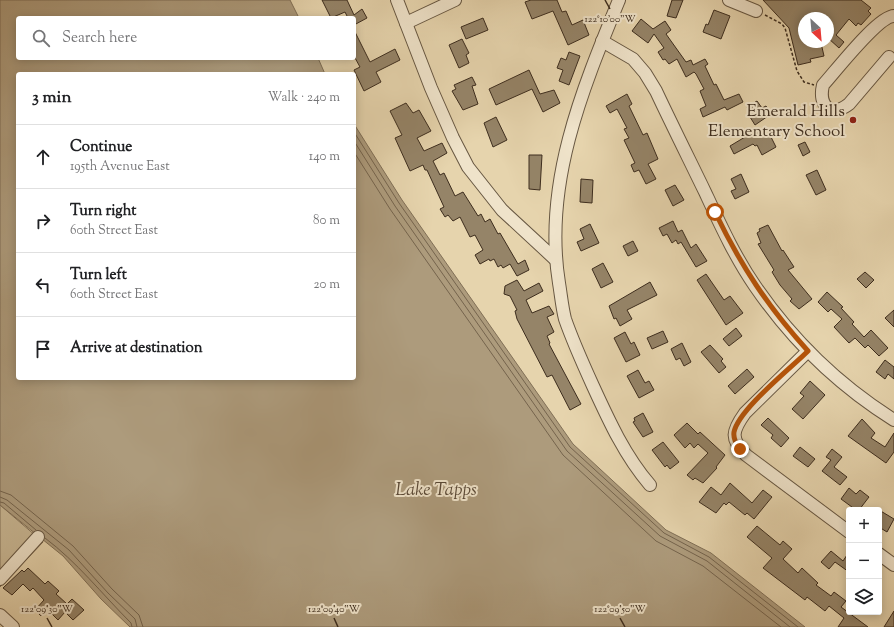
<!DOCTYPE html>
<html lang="en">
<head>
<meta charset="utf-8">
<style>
  :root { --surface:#fff; --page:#f6f6f6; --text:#202124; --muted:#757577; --line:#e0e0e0 }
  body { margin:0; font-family:"Sorts Mill Goudy",serif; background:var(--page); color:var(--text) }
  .controls { position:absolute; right:12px; bottom:12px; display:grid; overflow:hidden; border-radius:4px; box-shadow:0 2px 10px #0003 }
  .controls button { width:36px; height:36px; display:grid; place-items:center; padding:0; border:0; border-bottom:1px solid var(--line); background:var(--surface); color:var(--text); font:20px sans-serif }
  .compass { position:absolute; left:798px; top:12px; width:36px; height:36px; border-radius:50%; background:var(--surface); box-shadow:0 2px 10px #0003; rotate:154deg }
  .stop { position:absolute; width:12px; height:12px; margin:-9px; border:3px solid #b45309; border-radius:50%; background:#fff }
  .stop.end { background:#b45309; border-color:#fff; box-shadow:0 1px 4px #0008 }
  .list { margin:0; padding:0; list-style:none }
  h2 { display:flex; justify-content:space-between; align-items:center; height:52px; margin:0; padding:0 16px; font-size:17px }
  h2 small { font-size:13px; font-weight:400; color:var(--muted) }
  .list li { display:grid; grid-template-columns:26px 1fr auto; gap:12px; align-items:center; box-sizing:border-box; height:64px; padding:0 16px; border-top:1px solid var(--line) }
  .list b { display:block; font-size:15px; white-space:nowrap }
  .list p { margin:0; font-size:13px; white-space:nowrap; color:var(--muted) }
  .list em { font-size:13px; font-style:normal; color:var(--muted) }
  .icon { flex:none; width:22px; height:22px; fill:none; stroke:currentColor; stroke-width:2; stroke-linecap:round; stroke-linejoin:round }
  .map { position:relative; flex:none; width:894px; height:627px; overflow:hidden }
  .search { position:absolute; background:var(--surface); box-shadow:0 2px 10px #0003; left:16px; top:16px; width:340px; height:44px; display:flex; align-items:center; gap:10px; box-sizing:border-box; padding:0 14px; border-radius:4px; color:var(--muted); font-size:15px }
  .panel { position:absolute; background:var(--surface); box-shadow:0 2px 10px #0003; left:16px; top:72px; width:340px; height:308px; border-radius:4px }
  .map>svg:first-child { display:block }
</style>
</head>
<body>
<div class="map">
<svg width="894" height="627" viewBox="0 0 894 627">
  <rect width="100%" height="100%" fill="#e6d4ad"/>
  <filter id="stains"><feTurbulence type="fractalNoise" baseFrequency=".005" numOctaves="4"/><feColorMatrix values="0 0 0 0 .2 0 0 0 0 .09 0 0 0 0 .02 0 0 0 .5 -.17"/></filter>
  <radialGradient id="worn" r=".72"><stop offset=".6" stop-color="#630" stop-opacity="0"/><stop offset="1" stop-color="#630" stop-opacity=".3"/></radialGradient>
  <!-- green -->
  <polygon fill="#c9b895" stroke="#83725a" points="0,505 43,542 0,587"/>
  <!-- water -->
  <polygon fill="#ad9b7c" stroke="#806f56" points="0,0 290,0 299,18 18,18 18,58 318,58 325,74 18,74 18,378 354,378 354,124 402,200 573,444 666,530 711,553 805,627 130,627 101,599 63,556 0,505"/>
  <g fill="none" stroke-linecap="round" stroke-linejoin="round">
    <!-- shore -->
    <g stroke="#75644d" stroke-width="1">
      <polyline points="354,132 399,203 570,447 664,533 709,557 798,627"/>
      <polyline points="354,141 395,206 567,451 660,536 707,561 790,627"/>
      <polyline points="354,152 390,209 563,455 656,541 703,566 781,627"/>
      <polyline points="0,491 11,495 73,546 112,589 139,615 143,627"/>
      <polyline points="0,497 7,500 69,550 108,593 135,619 137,627"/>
      <polyline points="0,502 4,503 36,530"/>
      <path d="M45,538C77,562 102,594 131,623L132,627"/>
    </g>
  </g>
  <!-- building -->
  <g fill="#958468" stroke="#3d2d1e">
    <polygon points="322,0 347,0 354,15 362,9 367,18 354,25 354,18 348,18 345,12 331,18"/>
    <polygon points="531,0 557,0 562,12 566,11 572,25 583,20 589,35 568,45 553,11 532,19 525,2"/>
    <polygon points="672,0 683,0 676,18 667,16"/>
    <polygon points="763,0 861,0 871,8 868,11 871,14 861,25 858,23 856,26 849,19 836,35 844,42 839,48 828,38 828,18 804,18 804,42 821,43 824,56 810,59 811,62 798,65 789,28"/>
    <polygon points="714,10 730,16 721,39 703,32 706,24 708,25"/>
    <polygon points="483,18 488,30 466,39 461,27"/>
    <polygon points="641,19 653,29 665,21 671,30 666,34 686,62 691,60 693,65 705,59 708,64 705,66 714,85 716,84 724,100 739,94 743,102 727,110 725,107 703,117 700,109 706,106 700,91 704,89 696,74 694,72 686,77 677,59 669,64 665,59 663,60 658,52 664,48 654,34 648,43 632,31"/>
    <polygon points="354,30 370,62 395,49 400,60 376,72 381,82 364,91 354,70 360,67 354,56"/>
    <polygon points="462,39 469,53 466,55 469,63 459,68 449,45"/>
    <polygon points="569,52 580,56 569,85 559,81 563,70 557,68 561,58 566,60"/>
    <polygon points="529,70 540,94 554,90 560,103 543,112 532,89 496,105 489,89"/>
    <polygon points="472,77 476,85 472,86 478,104 463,110 452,91 456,89 454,85"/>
    <polygon points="627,94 632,104 629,106 643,135 647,133 658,159 648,164 656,179 646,184 639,170 634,172 631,165 635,163 624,140 629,138 624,129 627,128 617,109 610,113 606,106"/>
    <polygon points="757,101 762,108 766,106 771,114 755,125 750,117 752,115 747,107"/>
    <polygon points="406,103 413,113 419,110 431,131 417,138 424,151 442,143 447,153 433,161 440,175 444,173 455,196 463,192 478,216 481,214 485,222 490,219 498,234 500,233 518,264 525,260 529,270 517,276 510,264 503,268 501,265 498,267 494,259 490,261 489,259 480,264 475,255 483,250 475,235 470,237 460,217 453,221 448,215 445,217 440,209 444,207 427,170 425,170 423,165 410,171 395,138 402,135 390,111"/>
    <polygon points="496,117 507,140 493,147 484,123"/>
    <polygon points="760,128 765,137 770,135 776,147 762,155 757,145 755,146 753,144 734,154 730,146"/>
    <polygon points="805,142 810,152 803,156 798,145"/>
    <polygon points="529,155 542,155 540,190 529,189"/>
    <polygon points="817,170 826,190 816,195 806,175"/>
    <polygon points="741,174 749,192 735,199 731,191 736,189 731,179"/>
    <polygon points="581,179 593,180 592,203 580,202"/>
    <polygon points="675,185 684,200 673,206 665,190"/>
    <polygon points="673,221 678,232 682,230 691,248 696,244 707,261 696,267 681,242 678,244 676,240 672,243 667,234 663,236 659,228"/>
    <polygon points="590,224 599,243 581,251 577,242 584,239 580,229"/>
    <polygon points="768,225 782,251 783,250 794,267 788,270 812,299 799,309 790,301 792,299 780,285 772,272 774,270 758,244 761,243 757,233 760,231 759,229"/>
    <polygon points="633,241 638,251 628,256 623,246"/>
    <polygon points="603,263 613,282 601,288 592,269"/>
    <polygon points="865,272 874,280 866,288 857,279"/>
    <polygon points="706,274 724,300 730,296 743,313 726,325 697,280"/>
    <polygon points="517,280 524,291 539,283 543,291 526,300 532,313 549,306 554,314 547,317 554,332 547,336 550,343 549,344 581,404 570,410 552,375 547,377 517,319 515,311 517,310 510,296 504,294 505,286"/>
    <polygon points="650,282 657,295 627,310 632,319 620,326 616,318 614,319 609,306"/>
    <polygon points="827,292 843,307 841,308 854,322 852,324 864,337 871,330 888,348 879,356 868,345 865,348 855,338 849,343 834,327 842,319 831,309 828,312 818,302"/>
    <polygon points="894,310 894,327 885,318"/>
    <polygon points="736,328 742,336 729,346 723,339"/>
    <polygon points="663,331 668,342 652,349 647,338"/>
    <polygon points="625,332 631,344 634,342 640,355 626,362 614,338"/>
    <polygon points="682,343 691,362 684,366 680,358 676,360 671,349"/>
    <polygon points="710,345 723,359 721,361 726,367 719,373 701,352"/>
    <polygon points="885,360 894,367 894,379 888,374 885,379 876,372"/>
    <polygon points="747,369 754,377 735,394 728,386"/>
    <polygon points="638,370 645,383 649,381 654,390 639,398 627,376"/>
    <polygon points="810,381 825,395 803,419 792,409 804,396 800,393"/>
    <polygon points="643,413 653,432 643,437 633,422 635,421 634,418"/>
    <polygon points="768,418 789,438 781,447 771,438 773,435 761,425"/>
    <polygon points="862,419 875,433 871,438 885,447 894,433 894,452 886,463 848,436"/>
    <polygon points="687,423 698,434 700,432 725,455 716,467 717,468 703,483 695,478 693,480 687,475 708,453 698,444 694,448 690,443 685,448 674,435"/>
    <polygon points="663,442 679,462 670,469 667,465 665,467 652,450"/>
    <polygon points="800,447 815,459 808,467 793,456"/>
    <polygon points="832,449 842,457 834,467 847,477 840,485 822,471 831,460 826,457"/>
    <polygon points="730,483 752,503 763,490 772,497 754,519 747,513 745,515 729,502 726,505 724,503 716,513 699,502 711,487 721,495"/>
    <polygon points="849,488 856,494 860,490 869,497 859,510 856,510 841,499"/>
    <polygon points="879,510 894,519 887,532 879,527"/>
    <polygon points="757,526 780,545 783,541 792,549 783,559 798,573 802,568 818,583 816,585 831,596 834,592 846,601 841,607 868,627 838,627 844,618 829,606 825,611 807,597 805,600 763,568 772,558 747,537"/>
    <polygon points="831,551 843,561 849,552 849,572 835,562 829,569 821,562"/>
    <polygon points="28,568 45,584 48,581 59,591 56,594 67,604 72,599 84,610 73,620 65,612 58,620 47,609 41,616 35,610 44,600 33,588 30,591 23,584 12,595 3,588 22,570 24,572"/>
    <polygon points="894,611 894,627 884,627"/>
  </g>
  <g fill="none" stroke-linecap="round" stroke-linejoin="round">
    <!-- minor casing -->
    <g stroke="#675742" stroke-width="14">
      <g id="minor">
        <polyline points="397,0 431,88 453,138 468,167 502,210 556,260"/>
        <path d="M619,0C582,90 543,184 559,283C561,295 562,307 565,319C573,342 583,364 593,386C609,421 625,456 650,485"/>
        <polyline points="729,0 756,11"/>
        <polyline points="406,23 455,0"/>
        <path d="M602,41L633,59L645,73L656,91C672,125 689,159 705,192C720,224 735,257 755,286C792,340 838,385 894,420"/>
        <path d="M889,57L849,104C831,118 818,106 823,85C835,72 878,16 894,16"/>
        <path d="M808,351L745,413C732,431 730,439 746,455L849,532"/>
        <polyline points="879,554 894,565"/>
        <polyline points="0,579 38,537"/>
        <polyline points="0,615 13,627"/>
      </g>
    </g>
    <!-- path -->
    <polyline stroke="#3d2d1e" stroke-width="1.5" stroke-dasharray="3 2" stroke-linecap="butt" points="765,15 782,24 785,28 797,71 804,82 814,85"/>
    <!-- minor -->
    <use href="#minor" stroke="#efe3ca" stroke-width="12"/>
  </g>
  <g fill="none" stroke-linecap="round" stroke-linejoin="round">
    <!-- route -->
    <path stroke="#b45309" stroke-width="5" d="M715,212C741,266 768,307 808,351C790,369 739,409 734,432C733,439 736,444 740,449"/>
  </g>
  <!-- ticks -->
  <path fill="none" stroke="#3d2d1e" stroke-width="1.5" d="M605,0L610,9M47,618L52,627M334,618L338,627M620,618L625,627"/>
  <!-- markers -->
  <circle fill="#8f2418" stroke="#efe3ca" stroke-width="1.5" cx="853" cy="120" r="4"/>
  <g text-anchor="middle" stroke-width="4" stroke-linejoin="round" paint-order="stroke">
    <!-- poi labels -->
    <g font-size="17" fill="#3d2d1e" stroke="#efe3ca" text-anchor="end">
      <text x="845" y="116">Emerald Hills<tspan x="845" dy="20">Elementary School</tspan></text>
    </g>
    <!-- water labels -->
    <g font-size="18" font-style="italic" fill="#594836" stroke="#efe3ca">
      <text x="436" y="495">Lake Tapps</text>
    </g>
  </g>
  <g font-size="10" text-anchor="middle" fill="#3d2d1e" stroke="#efe3ca" stroke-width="4" stroke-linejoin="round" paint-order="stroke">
    <text x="610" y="22">122°10'00"W</text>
    <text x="47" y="612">122°09'30"W</text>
    <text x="334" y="612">122°09'40"W</text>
    <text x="620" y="612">122°09'50"W</text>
  </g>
  <rect width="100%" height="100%" filter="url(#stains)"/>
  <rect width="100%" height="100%" fill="url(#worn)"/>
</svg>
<div class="controls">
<button>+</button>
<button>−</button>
<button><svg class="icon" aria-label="layers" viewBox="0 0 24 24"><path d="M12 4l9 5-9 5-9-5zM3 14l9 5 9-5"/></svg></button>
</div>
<svg class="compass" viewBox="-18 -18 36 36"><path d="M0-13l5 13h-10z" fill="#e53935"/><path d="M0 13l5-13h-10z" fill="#757577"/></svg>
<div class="stop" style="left:715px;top:212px"></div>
<div class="stop end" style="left:740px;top:449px"></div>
<div class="search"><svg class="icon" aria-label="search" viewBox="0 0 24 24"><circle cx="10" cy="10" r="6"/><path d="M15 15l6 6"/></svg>Search here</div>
<section class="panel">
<h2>3 min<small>Walk · 240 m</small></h2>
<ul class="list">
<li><svg class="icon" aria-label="ahead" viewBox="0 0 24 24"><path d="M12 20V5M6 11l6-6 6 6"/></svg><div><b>Continue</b><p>195th Avenue East</p></div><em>140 m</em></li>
<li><svg class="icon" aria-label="right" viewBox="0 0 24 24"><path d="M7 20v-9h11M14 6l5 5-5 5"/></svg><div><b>Turn right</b><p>60th Street East</p></div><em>80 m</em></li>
<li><svg class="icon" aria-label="left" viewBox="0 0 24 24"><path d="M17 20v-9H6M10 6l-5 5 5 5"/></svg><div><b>Turn left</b><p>60th Street East</p></div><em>20 m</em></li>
<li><svg class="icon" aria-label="arrive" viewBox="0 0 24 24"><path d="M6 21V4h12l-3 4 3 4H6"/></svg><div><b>Arrive at destination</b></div></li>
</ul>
</section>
</div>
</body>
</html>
